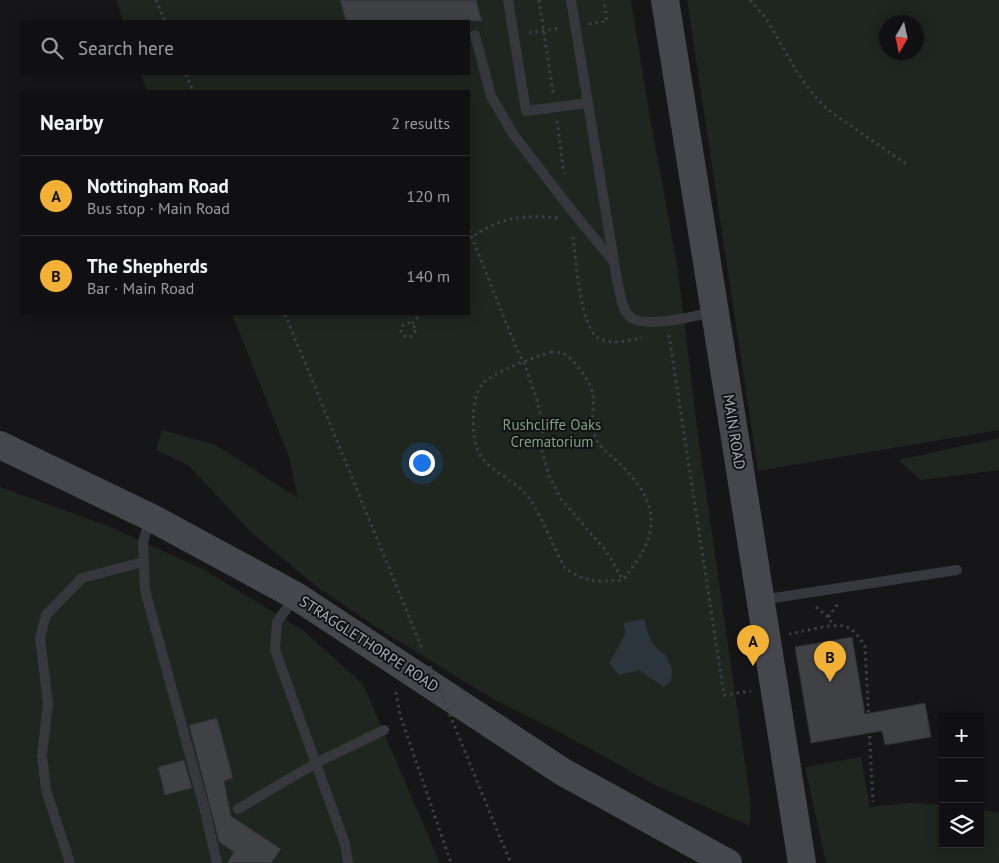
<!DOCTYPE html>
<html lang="en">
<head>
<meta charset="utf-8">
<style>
  :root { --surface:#101012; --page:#19191b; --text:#f1f3f6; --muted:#9c9d9f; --line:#303032; --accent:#f2b134 }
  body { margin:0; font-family:"PT Sans",sans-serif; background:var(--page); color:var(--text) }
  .controls { position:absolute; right:15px; bottom:15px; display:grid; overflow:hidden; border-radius:0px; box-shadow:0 2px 12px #0003 }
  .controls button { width:45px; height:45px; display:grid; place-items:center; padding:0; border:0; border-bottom:1px solid var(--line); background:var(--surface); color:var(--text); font:25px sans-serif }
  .compass { position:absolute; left:879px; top:15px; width:45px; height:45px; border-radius:50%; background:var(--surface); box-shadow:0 2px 12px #0003; rotate:189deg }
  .you { position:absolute; left:421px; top:462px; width:18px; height:18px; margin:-12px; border:4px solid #fff; border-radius:50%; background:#1a73e8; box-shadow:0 0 0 8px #1a73e833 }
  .badge { display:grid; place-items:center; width:32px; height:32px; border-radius:50%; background:var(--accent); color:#111; font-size:16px; font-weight:700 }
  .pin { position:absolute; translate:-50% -41px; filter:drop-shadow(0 1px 2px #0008) }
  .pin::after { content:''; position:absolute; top:26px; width:18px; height:15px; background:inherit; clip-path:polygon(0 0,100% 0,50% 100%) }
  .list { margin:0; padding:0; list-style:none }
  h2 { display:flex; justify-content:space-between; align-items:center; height:65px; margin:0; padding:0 20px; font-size:21px }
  h2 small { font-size:16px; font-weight:400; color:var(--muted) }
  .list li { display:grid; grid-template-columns:32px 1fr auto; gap:15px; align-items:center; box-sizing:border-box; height:80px; padding:0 20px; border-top:1px solid var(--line) }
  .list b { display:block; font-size:19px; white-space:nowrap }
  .list p { margin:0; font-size:16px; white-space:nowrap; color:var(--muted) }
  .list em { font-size:16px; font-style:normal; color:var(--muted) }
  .icon { flex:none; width:28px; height:28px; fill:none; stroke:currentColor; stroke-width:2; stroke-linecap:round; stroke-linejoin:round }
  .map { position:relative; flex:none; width:999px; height:863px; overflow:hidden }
  .search { position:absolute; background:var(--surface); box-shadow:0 2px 12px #0003; left:20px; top:20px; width:450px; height:55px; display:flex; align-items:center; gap:12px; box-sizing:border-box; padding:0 18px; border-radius:0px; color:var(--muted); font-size:19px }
  .panel { position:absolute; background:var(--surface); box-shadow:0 2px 12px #0003; left:20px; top:90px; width:450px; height:225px; border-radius:0px }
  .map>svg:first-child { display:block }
</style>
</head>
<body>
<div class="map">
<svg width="999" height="863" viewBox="0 0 999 863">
  <rect width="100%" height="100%" fill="#161618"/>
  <!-- green -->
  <g fill="#1e261f" fill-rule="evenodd">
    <polygon points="116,0 631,0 648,106 678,270 698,435 751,805 750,826 657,786 565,735 493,699 376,627 316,586 253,534 189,466 156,450 162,430 216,445 298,498 289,457 232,314 469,314 469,91 147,91 141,74 469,74 469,21 123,21"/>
    <path d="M687,0H999V430L758,471ZM886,22H916V52H886Z"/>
    <polygon points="999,438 999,470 921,480 898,460"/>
    <polygon points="0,487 108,526 203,569 304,631 363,684 440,863 0,863"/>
    <polygon points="861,757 870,807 911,803 943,805 943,844 980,844 980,809 999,813 999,863 826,863 805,767"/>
  </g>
  <!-- water -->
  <path fill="#2c353c" d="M644,619C649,636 650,646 666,655L672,670L671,681L664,687L639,670L619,675L609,663L625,635L624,623Z"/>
  <!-- building -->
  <g fill="#404145" stroke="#303034">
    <polygon points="340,0 476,0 482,21 346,21"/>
    <polygon points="852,637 865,714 925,703 931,737 885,745 882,731 811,743 795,647"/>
    <polygon points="217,718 233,778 224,781 231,816 281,849 271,863 227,863 234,852 219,842 189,725"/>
    <polygon points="184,760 192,788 165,795 158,767"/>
  </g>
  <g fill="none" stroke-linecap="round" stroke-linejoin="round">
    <!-- path -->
    <g stroke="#3d3f44" stroke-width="3" stroke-dasharray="2.5 4" stroke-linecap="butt">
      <polyline points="156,0 165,21"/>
      <polyline points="539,0 553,93"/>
      <polyline points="750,0 766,18 798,74 812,93 828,110 906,164"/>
      <polyline points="589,24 607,21 604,0"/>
      <polyline points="529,33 560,28"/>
      <polyline points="186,74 193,91"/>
      <polyline points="557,121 564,174"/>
      <polyline points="469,230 517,350 524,363 537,400 543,426 542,451 549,476 561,499 606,551 623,580"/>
      <path d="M573,237C576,259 580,331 600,339C613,345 629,340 642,338"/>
      <path d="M469,239C500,218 520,214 558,218"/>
      <polyline points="285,314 423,651"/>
      <circle cx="408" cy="330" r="7"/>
      <polyline points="412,324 420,314"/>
      <polyline points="669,335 724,695 751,691"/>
      <path d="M551,352C554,352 559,352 562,353C573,357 592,383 593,395C595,408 589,423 595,436C600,449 611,455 620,464C663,506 659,536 623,580C598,582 586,583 565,568C552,546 540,509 523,491C509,477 487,470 478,451C471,435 471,398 482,384C493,372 535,357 551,352Z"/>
      <polyline points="816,607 828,617 834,626"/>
      <polyline points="828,617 838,604"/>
      <path d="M789,634C802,632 837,621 849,628C856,632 860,639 865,646L873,802"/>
      <polyline points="396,692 400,715 451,863"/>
      <polyline points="501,840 511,863"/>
    </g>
    <!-- lane -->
    <g stroke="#37383d" stroke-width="10">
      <polyline points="508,0 526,111 588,103"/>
      <path d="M571,0L617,280C620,291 621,308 629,316C643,330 695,316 713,312"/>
      <polyline points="475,35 491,96 513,134 569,207 613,261"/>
      <polyline points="150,518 143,542 145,590 204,807 217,863"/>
      <polyline points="295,597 277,622 275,650 345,844 348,863"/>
      <polyline points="760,600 957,570"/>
      <polyline points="238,809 316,763 384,730"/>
      <polyline points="70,863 46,790 42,755 48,703 40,638 46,615 82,578 143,562"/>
    </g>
    <!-- secondary -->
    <g stroke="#45474d" stroke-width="28">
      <path d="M665,0C713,287 755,576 802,863"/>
      <polyline points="0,445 150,517 296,596 563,772 728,863"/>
    </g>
    <!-- path-bridge -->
    <polyline stroke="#3d3f44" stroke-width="3" stroke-dasharray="2.5 4" stroke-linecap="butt" points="430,666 501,840"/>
  </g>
  <g text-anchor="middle" stroke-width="4" stroke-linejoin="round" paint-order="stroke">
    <!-- park labels -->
    <g font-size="15" fill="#7fa381" stroke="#111113">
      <text x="552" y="430">Rushcliffe Oaks<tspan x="552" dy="17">Crematorium</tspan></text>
    </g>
    <!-- street labels -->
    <g font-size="15" fill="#a8adb8" stroke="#111113">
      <text transform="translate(734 432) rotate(81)" y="5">MAIN ROAD</text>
      <text transform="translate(369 644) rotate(33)" y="5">STRAGGLETHORPE ROAD</text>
    </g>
  </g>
</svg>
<div class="controls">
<button>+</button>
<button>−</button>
<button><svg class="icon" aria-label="layers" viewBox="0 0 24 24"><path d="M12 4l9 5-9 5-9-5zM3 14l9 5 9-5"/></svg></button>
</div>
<svg class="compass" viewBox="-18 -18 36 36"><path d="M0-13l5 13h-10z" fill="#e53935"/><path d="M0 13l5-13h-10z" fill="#9c9d9f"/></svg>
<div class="you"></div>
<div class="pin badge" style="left:753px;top:666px">A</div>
<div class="pin badge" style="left:830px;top:682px">B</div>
<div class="search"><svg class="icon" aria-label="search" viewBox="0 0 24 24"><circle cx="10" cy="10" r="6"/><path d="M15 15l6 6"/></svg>Search here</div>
<section class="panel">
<h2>Nearby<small>2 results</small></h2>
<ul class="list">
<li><span class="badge">A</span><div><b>Nottingham Road</b><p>Bus stop · Main Road</p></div><em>120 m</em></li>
<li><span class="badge">B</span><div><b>The Shepherds</b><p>Bar · Main Road</p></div><em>140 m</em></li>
</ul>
</section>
</div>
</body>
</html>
